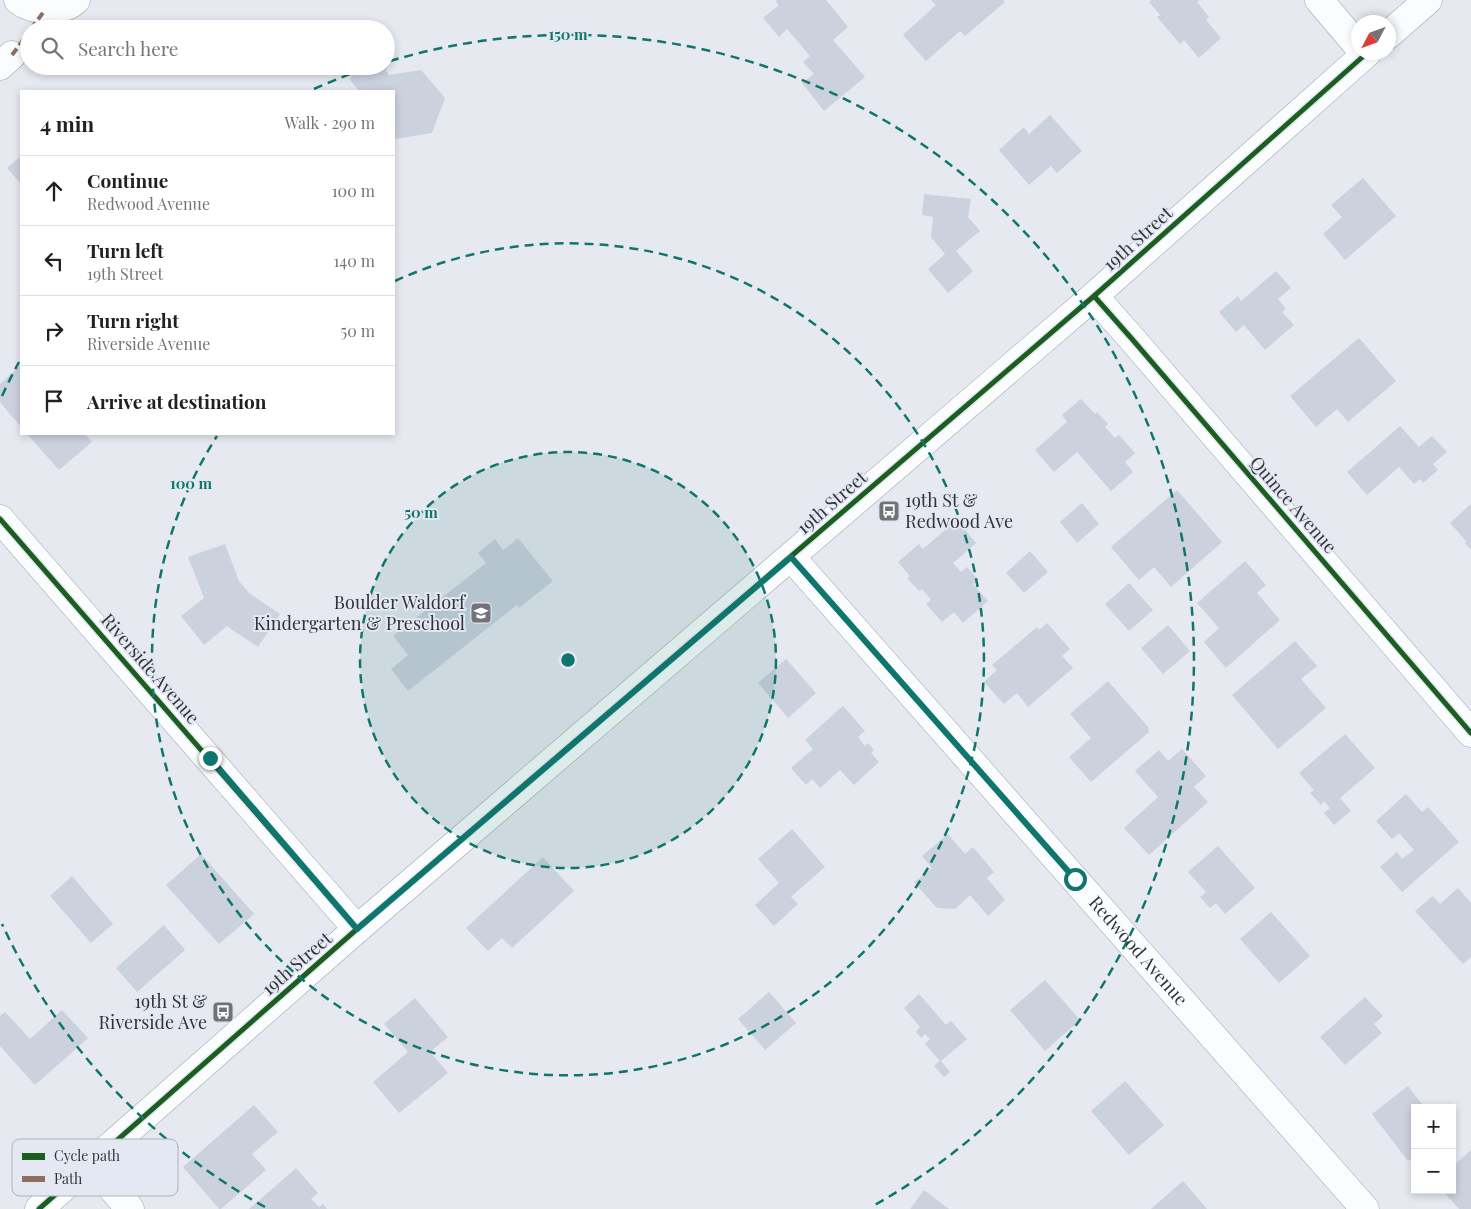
<!DOCTYPE html>
<html lang="en">
<head>
<meta charset="utf-8">
<style>
  :root { --surface:#fff; --page:#f2f2f2; --text:#202124; --muted:#757577; --line:#e0e0e0 }
  body { margin:0; font-family:"Playfair Display",serif; background:var(--page); color:var(--text) }
  .controls { position:absolute; right:15px; bottom:15px; display:grid; overflow:hidden; border-radius:0px; box-shadow:0 2px 8px #0003 }
  .controls button { width:45px; height:45px; display:grid; place-items:center; padding:0; border:0; border-bottom:1px solid var(--line); background:var(--surface); color:var(--text); font:25px sans-serif }
  .compass { position:absolute; left:1351px; top:15px; width:45px; height:45px; border-radius:50%; background:var(--surface); box-shadow:0 2px 8px #0003; rotate:229deg }
  .stop { position:absolute; width:15px; height:15px; margin:-11px; border:4px solid #0f766e; border-radius:50%; background:#fff }
  .stop.end { background:#0f766e; border-color:#fff; box-shadow:0 1px 5px #0008 }
  .list { margin:0; padding:0; list-style:none }
  h2 { display:flex; justify-content:space-between; align-items:center; height:65px; margin:0; padding:0 20px; font-size:21px }
  h2 small { font-size:16px; font-weight:400; color:var(--muted) }
  .list li { display:grid; grid-template-columns:32px 1fr auto; gap:15px; align-items:center; box-sizing:border-box; height:70px; padding:0 20px; border-top:1px solid var(--line) }
  .list b { display:block; font-size:19px; white-space:nowrap }
  .list p { margin:0; font-size:16px; white-space:nowrap; color:var(--muted) }
  .list em { font-size:16px; font-style:normal; color:var(--muted) }
  .icon { flex:none; width:28px; height:28px; fill:none; stroke:currentColor; stroke-width:2; stroke-linecap:round; stroke-linejoin:round }
  .map { position:relative; flex:none; width:1471px; height:1209px; overflow:hidden }
  .search { position:absolute; background:var(--surface); box-shadow:0 2px 8px #0003; left:20px; top:20px; width:375px; height:55px; display:flex; align-items:center; gap:12px; box-sizing:border-box; padding:0 18px; border-radius:28px; color:var(--muted); font-size:19px }
  .panel { position:absolute; background:var(--surface); box-shadow:0 2px 8px #0003; left:20px; top:90px; width:375px; height:345px; border-radius:0px }
  .map>svg:first-child { display:block }
</style>
</head>
<body>
<div class="map">
<svg width="1471" height="1209" viewBox="0 0 1471 1209">
  <rect width="100%" height="100%" fill="#e6e9f0"/>
  <!-- building -->
  <g fill="#ccd1de">
    <polygon points="777,0 826,0 848,27 833,40 865,77 824,111 802,83 814,74 803,62 810,56 787,29 779,37 763,18 779,5 776,2"/>
    <polygon points="931,0 1003,0 1005,2 965,36 960,31 926,61 903,35 936,5"/>
    <polygon points="1151,0 1199,0 1197,2 1209,17 1206,20 1221,38 1199,58 1184,40 1180,44 1157,17 1160,15 1149,2"/>
    <polygon points="386,61 389,64 386,71 389,75 421,70 445,98 432,133 396,139 394,136 394,91 359,91 350,80 355,66 386,66"/>
    <polygon points="1050,115 1082,151 1057,173 1051,166 1029,185 999,150 1024,127 1029,134"/>
    <polygon points="21,156 21,184 7,168"/>
    <polygon points="1363,178 1396,216 1345,260 1323,234 1342,217 1331,205"/>
    <polygon points="924,194 971,199 968,217 980,231 956,251 973,271 948,293 928,269 945,254 931,237 933,217 922,215"/>
    <polygon points="1276,271 1291,288 1278,299 1286,309 1282,312 1294,325 1265,350 1244,325 1236,332 1219,312 1238,296 1241,301"/>
    <polygon points="1359,338 1396,381 1348,422 1337,409 1316,427 1290,396"/>
    <polygon points="21,365 21,427 0,402 0,384"/>
    <polygon points="1081,399 1095,414 1097,412 1108,424 1105,427 1115,438 1119,435 1135,453 1125,462 1133,472 1111,491 1077,452 1054,472 1035,450 1067,422 1062,415"/>
    <polygon points="1400,426 1419,447 1432,436 1447,452 1433,464 1438,470 1423,483 1420,479 1414,484 1399,467 1367,495 1347,472"/>
    <polygon points="27,434 85,434 92,442 59,470"/>
    <polygon points="1177,490 1222,542 1171,587 1154,567 1139,580 1111,547"/>
    <polygon points="1082,503 1099,524 1077,543 1060,522"/>
    <polygon points="1471,504 1471,550 1465,543 1466,541 1450,523"/>
    <polygon points="957,520 976,543 953,563 961,572 967,567 978,580 973,584 988,601 963,623 954,612 942,622 926,604 931,600 922,589 919,591 907,578 910,576 898,562 919,544 923,549"/>
    <polygon points="518,538 553,581 519,608 517,605 408,691 391,669 408,655 393,636 486,563 478,553 495,539 503,550"/>
    <polygon points="225,544 239,581 249,593 280,614 258,647 227,626 204,645 181,616 204,598 188,557"/>
    <polygon points="1030,551 1048,572 1024,593 1006,573"/>
    <polygon points="1245,561 1266,585 1257,593 1280,620 1226,668 1204,642 1219,628 1197,603"/>
    <polygon points="1129,583 1153,610 1129,631 1105,604"/>
    <polygon points="1047,623 1070,649 1062,656 1073,668 1028,707 1017,693 1004,704 984,682 997,670 992,665 1037,627 1039,630"/>
    <polygon points="1168,625 1190,651 1163,674 1141,648"/>
    <polygon points="1295,641 1317,666 1301,679 1326,708 1278,749 1232,695"/>
    <polygon points="786,659 816,693 788,718 758,683"/>
    <polygon points="1108,681 1149,728 1148,730 1149,732 1091,782 1069,757 1091,738 1070,714"/>
    <polygon points="843,706 865,731 858,737 865,746 868,743 874,750 871,753 879,762 854,785 840,770 820,788 812,779 806,785 791,768 813,749 805,740"/>
    <polygon points="1345,734 1375,768 1340,798 1351,811 1334,825 1324,813 1330,808 1324,801 1321,805 1310,793 1314,790 1299,773"/>
    <polygon points="1182,749 1206,776 1194,787 1208,802 1149,855 1124,828 1158,797 1135,771 1159,750 1168,761"/>
    <polygon points="1406,794 1422,812 1428,807 1459,842 1402,892 1380,867 1397,852 1402,859 1414,850 1399,833 1392,839 1376,821"/>
    <polygon points="792,829 825,867 791,897 798,904 774,926 755,905 779,883 758,859"/>
    <polygon points="948,834 965,854 973,847 994,872 987,878 1005,900 988,916 970,895 955,909 937,908 914,882 932,868 922,856"/>
    <polygon points="1218,846 1255,888 1225,914 1216,903 1210,908 1200,897 1206,892 1188,872"/>
    <polygon points="201,854 254,914 219,944 166,885"/>
    <polygon points="543,857 574,891 512,948 502,938 488,951 466,928"/>
    <polygon points="72,876 113,924 91,943 50,896"/>
    <polygon points="1458,888 1471,903 1471,957 1463,964 1415,911 1433,896 1440,904"/>
    <polygon points="1271,912 1310,956 1279,983 1240,939"/>
    <polygon points="164,925 185,950 137,992 116,968"/>
    <polygon points="1045,980 1080,1020 1045,1051 1010,1010"/>
    <polygon points="769,992 796,1023 765,1050 738,1019"/>
    <polygon points="919,994 946,1025 951,1021 967,1039 941,1061 950,1072 944,1077 934,1066 940,1061 925,1044 930,1039 925,1034 921,1038 916,1032 920,1027 904,1008"/>
    <polygon points="1365,997 1383,1016 1374,1024 1382,1033 1345,1065 1320,1037"/>
    <polygon points="415,998 448,1037 430,1052 448,1073 399,1113 373,1082 408,1052 384,1024"/>
    <polygon points="62,1010 88,1038 35,1085 0,1046 0,1016 5,1012 30,1039"/>
    <polygon points="1125,1081 1164,1125 1129,1155 1091,1111"/>
    <polygon points="1408,1086 1425,1108 1415,1108 1415,1156 1408,1161 1372,1114"/>
    <polygon points="254,1105 278,1132 252,1154 266,1170 221,1209 219,1209 183,1167"/>
    <polygon points="1471,1150 1471,1209 1459,1209 1442,1190 1452,1190 1452,1167"/>
    <polygon points="296,1168 318,1193 311,1199 319,1207 323,1204 327,1209 249,1209"/>
    <polygon points="1183,1181 1207,1209 1151,1209"/>
    <polygon points="924,1190 949,1209 910,1209"/>
  </g>
  <g fill="none" stroke-linecap="round" stroke-linejoin="round">
    <!-- street casing -->
    <g stroke="#a1a3a7" stroke-width="29">
      <g id="street">
        <path d="M18,0C33,12 62,13 76,0"/>
        <polyline points="1319,0 1358,46"/>
        <polyline points="0,66 12,55"/>
        <polyline points="1094,296 1132,339 1471,733"/>
        <polyline points="0,519 357,929"/>
        <path id="s1" d="M791,557L1365,1209"/>
        <polyline points="91,1164 130,1209"/>
      </g>
    </g>
    <!-- secondary casing -->
    <g stroke="#a1a3a7" stroke-width="29">
      <g id="secondary">
        <polyline points="1388,35 1428,0"/>
        <polyline points="39,1209 357,929 1094,296 1368,52"/>
      </g>
    </g>
    <!-- street -->
    <use href="#street" stroke="#fbfcfd" stroke-width="28"/>
    <!-- secondary -->
    <use href="#secondary" stroke="#fbfcfd" stroke-width="28"/>
    <!-- quiet -->
    <g stroke="#8d6e63" stroke-width="4" stroke-dasharray="8 4" stroke-linecap="butt">
      <polyline points="31,29 45,10"/>
      <polyline points="12,55 29,32"/>
    </g>
    <!-- cycleway casing -->
    <g stroke="#e3e8f3" stroke-width="8">
      <g id="cycleway">
        <polyline points="1094,296 1132,339 1471,733"/>
        <polyline points="0,519 357,929"/>
        <polyline points="39,1209 357,929 1094,296 1368,52"/>
      </g>
    </g>
    <!-- cycleway -->
    <use href="#cycleway" stroke="#1b5e20" stroke-width="5"/>
  </g>
  <g fill="none" stroke-linecap="round" stroke-linejoin="round">
    <!-- route -->
    <polyline stroke="#0f766e" stroke-width="6" points="210,758 357,929 791,557 1075,879"/>
  </g>
  <!-- distance rings -->
  <circle cx="568" cy="660" r="208" fill="#0f766e" fill-opacity=".12"/>
  <g fill="none" stroke="#0f766e" stroke-width="2.5" stroke-dasharray="9 6">
    <circle cx="568" cy="660" r="208"/>
    <path d="M395 281A416 416 0 1 1 217 436"/>
    <path d="M265 1207A625 625 0 0 1 2 924M2 396A625 625 0 0 1 19 362M314 89A625 625 0 0 1 370 67M390 61A625 625 0 0 1 871 1207"/>
  </g>
  <!-- icons -->
  <defs>
    <g id="bus-square" transform="scale(1.125)"><rect x="-9" y="-9" width="18" height="18" rx="4" fill="#717378" stroke="#e3e8f3"/><path d="M-5-6H5V4H4V6H2V4H-2V6H-4V4H-5ZM-3.5-4V0h7V-4ZM-3.5 1.2v1.5H-2V1.2ZM2 1.2v1.5H3.5V1.2Z" fill="#fff"/></g>
    <g id="school-square" transform="scale(1.125)"><rect x="-9" y="-9" width="18" height="18" rx="4" fill="#717378" stroke="#e3e8f3"/><path d="M0-5L7-2L0 1L-7-2ZM-4 1L0 2.5L4 1V4Q0 6-4 4Z" fill="#fff"/></g>
  </defs>
  <g fill-rule="evenodd">
    <use href="#bus-square" x="889" y="511"/>
    <use href="#school-square" x="481" y="613"/>
    <use href="#bus-square" x="223" y="1012"/>
  </g>
  <g text-anchor="middle" stroke-width="4" stroke-linejoin="round" paint-order="stroke">
    <!-- street labels -->
    <g font-size="18" fill="#323338" stroke="#e3e8f3">
      <text transform="translate(1138 239) rotate(-42)" y="6">19th Street</text>
      <text transform="translate(832 503) rotate(-41)" y="6">19th Street</text>
      <text transform="translate(1293 505) rotate(49)" y="6">Quince Avenue</text>
      <text transform="translate(150 669) rotate(49)" y="6">Riverside Avenue</text>
      <text dy="6" stroke="none"><textPath href="#s1" startOffset="525">Redwood Avenue</textPath></text>
      <text transform="translate(297 964) rotate(-41)" y="6">19th Street</text>
    </g>
    <!-- poi labels -->
    <g font-size="18" fill="#323338" stroke="#e3e8f3" text-anchor="end">
      <text x="905" y="507" text-anchor="start">19th St &amp;<tspan x="905" dy="21">Redwood Ave</tspan></text>
      <text x="465" y="609">Boulder Waldorf<tspan x="465" dy="21">Kindergarten &amp; Preschool</tspan></text>
      <text x="207" y="1008">19th St &amp;<tspan x="207" dy="21">Riverside Ave</tspan></text>
    </g>
  </g>
  <!-- legend -->
  <rect x="12" y="1139" width="166" height="57" rx="8" fill="#e3e8f3" stroke="#aeb2bb" stroke-width="1"/>
  <rect x="22" y="1153" width="23" height="7" fill="#1b5e20"/>
  <rect x="22" y="1176" width="23" height="6" fill="#8d6e63"/>
  <g font-size="14" fill="#323338">
    <text x="54" y="1161">Cycle path</text>
    <text x="54" y="1184">Path</text>
  </g>
  <circle cx="568" cy="660" r="8" fill="#0f766e" stroke="#e3e8f3" stroke-width="2.5"/>
  <g font-size="15" text-anchor="middle" font-weight="bold" fill="#0f766e" stroke="#e3e8f3" stroke-width="4" stroke-linejoin="round" paint-order="stroke">
    <text x="568" y="40">150 m</text>
    <text x="191" y="489">100 m</text>
    <text x="421" y="518">50 m</text>
  </g>
</svg>
<div class="controls">
<button>+</button>
<button>−</button>
</div>
<svg class="compass" viewBox="-18 -18 36 36"><path d="M0-13l5 13h-10z" fill="#e53935"/><path d="M0 13l5-13h-10z" fill="#757577"/></svg>
<div class="stop" style="left:1075px;top:879px"></div>
<div class="stop end" style="left:210px;top:758px"></div>
<div class="search"><svg class="icon" aria-label="search" viewBox="0 0 24 24"><circle cx="10" cy="10" r="6"/><path d="M15 15l6 6"/></svg>Search here</div>
<section class="panel">
<h2>4 min<small>Walk · 290 m</small></h2>
<ul class="list">
<li><svg class="icon" aria-label="ahead" viewBox="0 0 24 24"><path d="M12 20V5M6 11l6-6 6 6"/></svg><div><b>Continue</b><p>Redwood Avenue</p></div><em>100 m</em></li>
<li><svg class="icon" aria-label="left" viewBox="0 0 24 24"><path d="M17 20v-9H6M10 6l-5 5 5 5"/></svg><div><b>Turn left</b><p>19th Street</p></div><em>140 m</em></li>
<li><svg class="icon" aria-label="right" viewBox="0 0 24 24"><path d="M7 20v-9h11M14 6l5 5-5 5"/></svg><div><b>Turn right</b><p>Riverside Avenue</p></div><em>50 m</em></li>
<li><svg class="icon" aria-label="arrive" viewBox="0 0 24 24"><path d="M6 21V4h12l-3 4 3 4H6"/></svg><div><b>Arrive at destination</b></div></li>
</ul>
</section>
</div>
</body>
</html>
